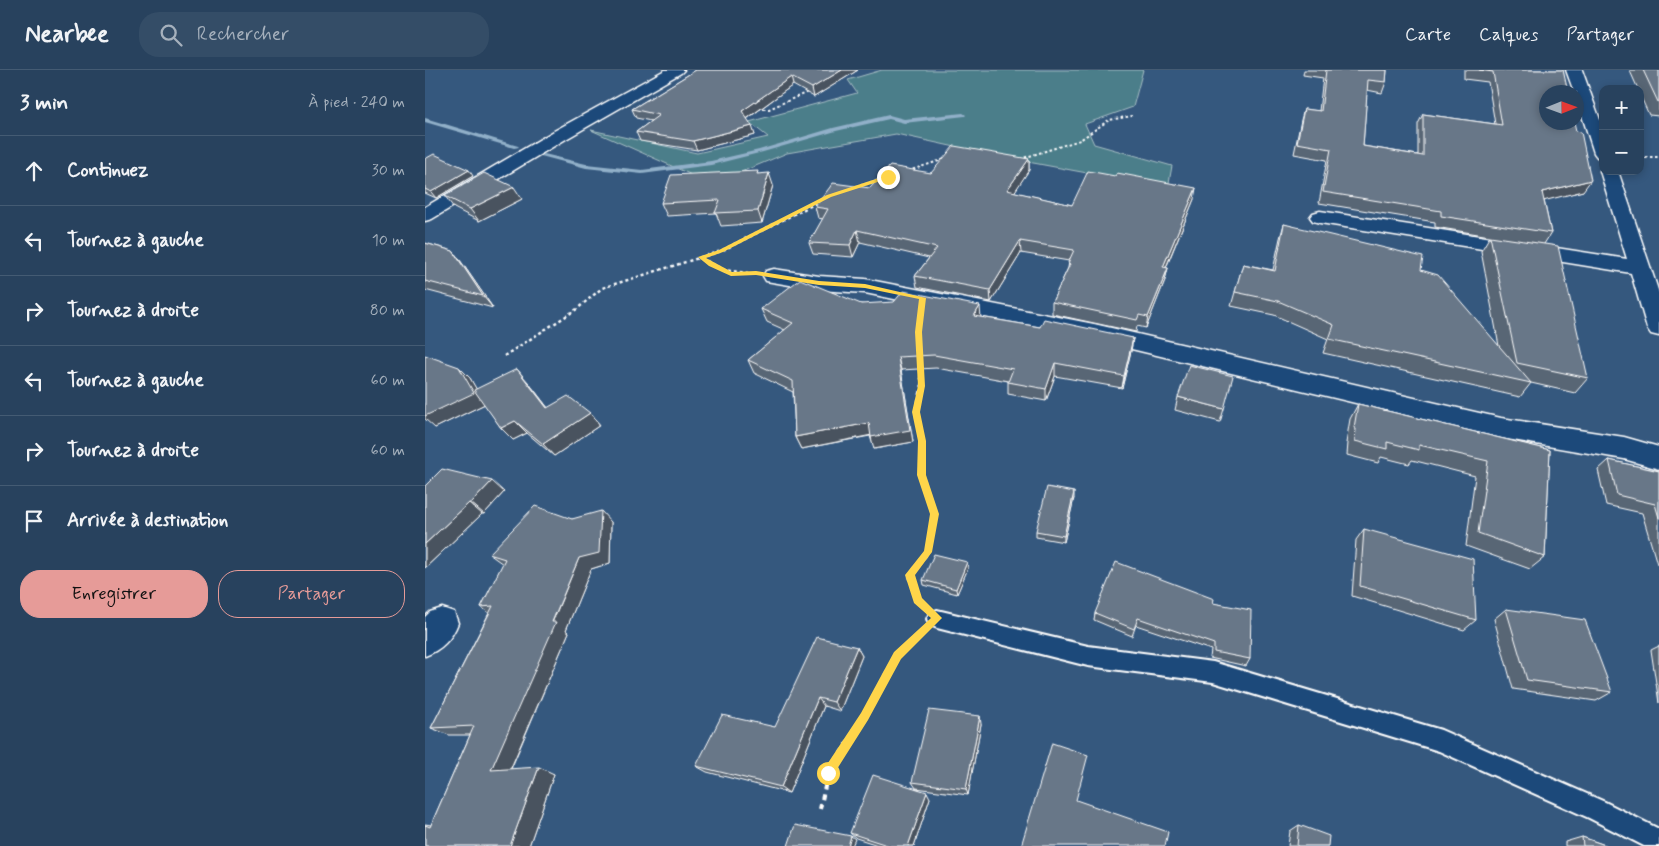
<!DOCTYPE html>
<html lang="fr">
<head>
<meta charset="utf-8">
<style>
  :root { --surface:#28425e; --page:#344d67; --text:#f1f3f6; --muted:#a5b0bc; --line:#445b73; --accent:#e69b98 }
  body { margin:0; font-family:Mynerve,sans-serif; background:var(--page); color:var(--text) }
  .controls { position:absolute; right:15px; top:15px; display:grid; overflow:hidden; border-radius:10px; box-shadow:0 2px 8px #0003 }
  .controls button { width:45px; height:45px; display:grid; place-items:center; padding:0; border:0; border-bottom:1px solid var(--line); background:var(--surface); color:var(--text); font:25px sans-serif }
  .compass { position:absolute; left:1114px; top:15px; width:45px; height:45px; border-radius:50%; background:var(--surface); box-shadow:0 2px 8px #0003; rotate:89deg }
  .stop { position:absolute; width:15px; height:15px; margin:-11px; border:4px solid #ffd54a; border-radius:50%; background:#fff }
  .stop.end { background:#ffd54a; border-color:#fff; box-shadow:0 1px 5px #0008 }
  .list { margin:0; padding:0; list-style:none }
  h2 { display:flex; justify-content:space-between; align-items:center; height:65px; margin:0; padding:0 20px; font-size:21px }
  h2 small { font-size:16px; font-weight:400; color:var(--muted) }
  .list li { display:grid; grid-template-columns:32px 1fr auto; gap:15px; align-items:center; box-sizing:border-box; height:70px; padding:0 20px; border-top:1px solid var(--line) }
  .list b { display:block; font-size:19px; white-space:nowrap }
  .list em { font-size:16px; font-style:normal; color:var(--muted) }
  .actions { display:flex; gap:10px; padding:15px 20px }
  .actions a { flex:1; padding:11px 0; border:1px solid var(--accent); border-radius:20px; text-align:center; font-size:18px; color:var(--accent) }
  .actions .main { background:var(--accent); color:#111 }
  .icon { flex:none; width:28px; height:28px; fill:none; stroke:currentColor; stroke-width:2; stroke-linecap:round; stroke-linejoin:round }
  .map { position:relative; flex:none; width:1234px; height:776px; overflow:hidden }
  header { display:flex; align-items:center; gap:30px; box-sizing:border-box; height:70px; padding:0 25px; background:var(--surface); border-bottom:1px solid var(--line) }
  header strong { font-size:24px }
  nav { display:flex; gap:28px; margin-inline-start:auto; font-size:18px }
  .search { width:350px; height:45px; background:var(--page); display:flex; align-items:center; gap:12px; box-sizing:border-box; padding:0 18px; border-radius:20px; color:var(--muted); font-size:19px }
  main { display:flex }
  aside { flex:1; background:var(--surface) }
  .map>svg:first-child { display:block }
</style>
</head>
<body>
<header>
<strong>Nearbee</strong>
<div class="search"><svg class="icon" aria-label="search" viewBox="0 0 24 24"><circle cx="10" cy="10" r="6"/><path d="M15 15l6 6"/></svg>Rechercher</div>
<nav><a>Carte</a><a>Calques</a><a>Partager</a></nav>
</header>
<main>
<aside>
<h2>3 min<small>À pied · 240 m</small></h2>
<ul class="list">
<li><svg class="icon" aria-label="ahead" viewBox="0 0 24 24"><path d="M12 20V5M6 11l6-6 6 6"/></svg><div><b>Continuez</b></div><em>30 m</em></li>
<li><svg class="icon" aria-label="left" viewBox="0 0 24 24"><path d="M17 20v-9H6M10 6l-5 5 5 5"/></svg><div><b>Tournez à gauche</b></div><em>10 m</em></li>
<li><svg class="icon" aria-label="right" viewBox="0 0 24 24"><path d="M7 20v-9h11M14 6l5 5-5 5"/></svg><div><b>Tournez à droite</b></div><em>80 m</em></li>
<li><svg class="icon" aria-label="left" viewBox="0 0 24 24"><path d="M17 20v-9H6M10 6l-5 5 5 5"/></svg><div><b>Tournez à gauche</b></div><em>60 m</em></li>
<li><svg class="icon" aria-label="right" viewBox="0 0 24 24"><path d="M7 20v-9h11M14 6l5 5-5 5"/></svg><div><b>Tournez à droite</b></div><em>60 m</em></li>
<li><svg class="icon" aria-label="arrive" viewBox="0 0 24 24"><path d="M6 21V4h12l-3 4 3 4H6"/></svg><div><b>Arrivée à destination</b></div></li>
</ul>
<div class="actions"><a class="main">Enregistrer</a><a>Partager</a></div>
</aside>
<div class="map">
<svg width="1234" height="776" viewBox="0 0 1234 776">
  <rect width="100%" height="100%" fill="#35587e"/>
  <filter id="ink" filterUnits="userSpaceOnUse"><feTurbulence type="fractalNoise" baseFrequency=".02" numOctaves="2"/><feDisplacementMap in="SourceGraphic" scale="10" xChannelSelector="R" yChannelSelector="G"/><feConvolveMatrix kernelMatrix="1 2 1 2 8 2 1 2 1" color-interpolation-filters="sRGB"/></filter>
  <g filter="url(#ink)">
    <!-- green -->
    <polygon fill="#4c7e8a" stroke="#a6bec4" points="457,0 718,0 708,37 660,54 669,74 747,96 743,118 576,87 471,64 362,83 287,114 166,60 272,83 343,67 324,52 432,23 423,10"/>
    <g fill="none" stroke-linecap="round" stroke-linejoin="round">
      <!-- stream -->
      <g fill="#91b0c9" fill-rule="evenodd">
        <polygon points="538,43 541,45 540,46 479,53 464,49 411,61 338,82 286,95 217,104 161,98 116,86 119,84 161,94 217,100 286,91 334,80 408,58 464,45 479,49"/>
        <polygon points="0,48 93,76 94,77 89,78 0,52"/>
      </g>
      <!-- service casing -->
      <g stroke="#fff" stroke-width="4">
        <polygon id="service" points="512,540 663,576 788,592 1016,660 1180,732 1234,759 1234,776 1219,776 1164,748 1014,681 788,612 663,596 512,558 505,555 502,549 505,543"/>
      </g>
      <!-- minor casing -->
      <g stroke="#fff" stroke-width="3">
        <g id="minor">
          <polygon points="240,0 259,0 256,3 141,69 7,149 0,151 0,137 129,61"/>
          <polygon points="1141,0 1157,0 1178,58 1178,88 1172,87 1169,83 1152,30 1152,22 1149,22"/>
          <polygon points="1178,97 1178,101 1193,101 1234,223 1234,266 1226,264 1222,258 1206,203 895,153 888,151 885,147 888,143 895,141 1202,189 1175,101"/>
          <polygon points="349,199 394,206 440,209 669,254 1076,348 1199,367 1234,377 1234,399 1199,389 1076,368 669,270 440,223 394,220 341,211 338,206 341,201"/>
          <path d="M17,538L29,542L33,553C27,569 16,580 0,586V547L5,542Z"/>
        </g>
      </g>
      <!-- path-far3 -->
      <g stroke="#fff" stroke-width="2" stroke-dasharray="2.5 2.5" stroke-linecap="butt">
        <polyline points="333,39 344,39 383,22"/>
        <polyline points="1215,87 1234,87"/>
        <polyline points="595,89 655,70 684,50 707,46"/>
        <polyline points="483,101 520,89"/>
        <polyline points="431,117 454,110"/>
      </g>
      <!-- path-far2 -->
      <g stroke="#fff" stroke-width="2.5" stroke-dasharray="3 3" stroke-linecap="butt">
        <polyline points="276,188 298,200 323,203"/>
        <polyline points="79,286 152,239 177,218 296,181 397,130"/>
      </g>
      <!-- path-far1 -->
      <polyline stroke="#fff" stroke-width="3" stroke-dasharray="4 4" stroke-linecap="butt" points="486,507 485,505 503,482 509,444 496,405 497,371 491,342 497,316 495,296"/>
      <!-- path -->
      <g stroke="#fff" stroke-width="4" stroke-dasharray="5 5" stroke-linecap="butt">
        <polyline points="485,506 495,532"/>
        <polyline points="395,739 403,703 440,647 472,585 494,565"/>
      </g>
      <!-- service -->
      <use href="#service" fill="#1f4a7a" fill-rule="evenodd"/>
      <!-- minor -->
      <use href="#minor" fill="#1f4a7a" fill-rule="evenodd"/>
    </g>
    <!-- wall -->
    <g fill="#596675" stroke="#fff">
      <polygon points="271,0 433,0 389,27 368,15 322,49 330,65 272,80 215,71 211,62 226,51 211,48 207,39"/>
      <polygon points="879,0 962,0 961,12 957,23 942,20 938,76 993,85 993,54 998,44 1070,54 1063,12 1039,9 1039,0 1138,0 1158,121 1119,130 1126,163 1119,174 1163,308 1150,323 1106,313 1095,327 898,283 903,269 849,245 806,236 818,194 848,200 855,168 859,154 996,200 1074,276 1056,181 1065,166 1010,157 1010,152 894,133 902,90 869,84 876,50 879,39 894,41 898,8 878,5"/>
      <polygon points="1205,0 1234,0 1234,46 1224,45 1215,25 1215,19 1213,19 1205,1"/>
      <polygon points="0,89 48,106 11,128 0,123"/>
      <polygon points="604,89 604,100 589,122 647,135 769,129 741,198 743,198 740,210 721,258 712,256 711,262 627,244 627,232 643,198 644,191 596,183 566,232 492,217 490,206 504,188 435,172 428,187 388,184 384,173 398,149 393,148 390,137 445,118 506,103"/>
      <polygon points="334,104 348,115 337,153 296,156 291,143 242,146 236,133"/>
      <polygon points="20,126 97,129 54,151 29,138"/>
      <polygon points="0,173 28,181 37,193 68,238 0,220"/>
      <polygon points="436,234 556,247 615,257 708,268 706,281 697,318 630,306 621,331 583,324 583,311 511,298 476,300 488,372 449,379 445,366 376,379 370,367 368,322 329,303 323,290 360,260 342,252 336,239"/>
      <polygon points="34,297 45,308 51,319 103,312 123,338 165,343 175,355 129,386 102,363 88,370 76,358 60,334 10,358"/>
      <polygon points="753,327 799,339 795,352 750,340"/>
      <polygon points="933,334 1125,380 1120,487 1105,499 1041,476 1050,406 987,390 984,394 956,387 953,393 922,385 923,373 921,373 925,349"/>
      <polygon points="1184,390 1234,401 1234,495 1232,494 1217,443 1181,435 1173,400"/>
      <polygon points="0,416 79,422 59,444 57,444 0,498"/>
      <polygon points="649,428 639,472 611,467 611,461"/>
      <polygon points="147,449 186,452 185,493 166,499 141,560 144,562 86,699 129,704 104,776 0,776 0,754 6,755 45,665 24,665 6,658 64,543 56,537 78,494 64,484"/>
      <polygon points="939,459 1051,550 1039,560 927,526 931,470"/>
      <polygon points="542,492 543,498 532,524 499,515 498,510"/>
      <polygon points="788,533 825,589 821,596 785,588 786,580 711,555 707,566 669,550 670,543"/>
      <polygon points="1081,539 1187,622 1171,631 1088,619 1069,549"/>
      <polygon points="1234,576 1234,633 1226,580"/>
      <polygon points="432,577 437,586 415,641 399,636 364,723 282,702 271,696 350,657"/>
      <polygon points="556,654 543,725 491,718 487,712"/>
      <polygon points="505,728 489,776 456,776 431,768 425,763"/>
      <polygon points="874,755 903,776 863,776 865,761"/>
      <polygon points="1157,767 1183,776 1140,776 1140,772"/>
    </g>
    <!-- shaded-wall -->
    <g fill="#49535f" stroke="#fff">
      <polygon points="417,0 433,0 389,27 387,18"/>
      <polygon points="366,7 368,15 320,50 317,41"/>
      <polygon points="327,56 330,65 272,80 268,71"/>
      <polygon points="604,89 604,100 583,132 582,120"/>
      <polygon points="44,100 48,106 11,128 6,122"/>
      <polygon points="344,103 348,115 337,153 333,141"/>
      <polygon points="1166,110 1158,121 1110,133 1117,122"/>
      <polygon points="89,117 97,129 54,151 45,139"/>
      <polygon points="771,118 769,129 736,209 738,197"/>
      <polygon points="432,160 435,172 428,187 425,175"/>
      <polygon points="595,171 596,183 566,232 565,220"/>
      <polygon points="28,181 37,193 68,238 58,226"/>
      <polygon points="743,198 740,210 721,258 723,247"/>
      <polygon points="555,236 556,249 549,246"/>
      <polygon points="708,268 706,281 697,318 699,306"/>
      <polygon points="473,287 476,300 488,372 449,379 446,367"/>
      <polygon points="630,293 630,306 621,331 621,319"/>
      <polygon points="34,297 45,308 60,334 10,358 0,349 0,346"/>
      <polygon points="92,299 103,312 133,351 122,338"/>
      <polygon points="165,343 175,355 129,386 118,374"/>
      <polygon points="90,351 102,363 88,370 76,358"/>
      <polygon points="444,353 447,365 376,379 370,367"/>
      <polygon points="67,411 79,422 59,444 46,433"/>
      <polygon points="649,422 649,428 639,472 639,466"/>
      <polygon points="44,433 57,444 0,498 0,474"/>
      <polygon points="176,441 186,452 185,493 166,499 141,560 144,562 82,707 66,700 154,488"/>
      <polygon points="542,492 543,498 532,524 531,519"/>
      <polygon points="432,577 437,586 415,641 409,632"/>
      <polygon points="393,628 399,636 364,723 356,717"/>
      <polygon points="555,646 556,654 543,725 541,719"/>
      <polygon points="114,697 129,704 104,776 85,776"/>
      <polygon points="502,722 505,728 489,776 483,776"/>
      <polygon points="426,766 430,769 427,776 423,776"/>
    </g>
    <!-- building -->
    <g fill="#687788" stroke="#fff">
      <polygon points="271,0 417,0 387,18 366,7 317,41 327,56 268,71 211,62 234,45 207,39"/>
      <polygon points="901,0 962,0 961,12 943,10 938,76 998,86 998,44 1077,55 1068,2 1054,0 1138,0 1143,22 1122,22 1122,52 1149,52 1151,61 1156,62 1166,110 1117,122 1126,163 1016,146 1016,141 898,122 906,79 872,73 879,39 896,41"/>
      <polygon points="1218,0 1234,0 1234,33 1233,32"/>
      <polygon points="529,76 604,89 582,120 647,135 663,101 690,106 692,103 771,118 738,197 743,198 723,247 714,245 712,250 627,232 645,194 643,193 649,180 595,171 565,220 490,206 512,178 432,160 425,175 384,173 403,139 390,137 408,113 445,118 465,96 506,103"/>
      <polygon points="9,84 44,100 6,122 0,119 0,89"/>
      <polygon points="333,101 332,104 344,103 333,141 290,143 295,130 236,133 246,105"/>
      <polygon points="59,103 89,117 45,139 20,126"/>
      <polygon points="859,154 998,187 996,200 1013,205 1106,313 904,269 909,255 853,231 810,222 818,194 850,201"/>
      <polygon points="1065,166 1133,176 1163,308 1092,293"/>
      <polygon points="0,173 28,181 58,226 0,211"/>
      <polygon points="375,209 436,234 469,232 478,221 555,236 549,246 615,257 619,249 708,268 699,306 630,293 621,319 583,312 588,299 509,285 473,287 485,360 446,367 444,353 370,367 368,311 323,290 368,253 336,239"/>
      <polygon points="0,285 34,297 49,323 0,346"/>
      <polygon points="764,295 808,306 799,339 753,327"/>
      <polygon points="92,299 122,338 143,326 165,343 118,374 90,351 76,358 49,320"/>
      <polygon points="933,334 1125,380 1120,487 1053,463 1063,391 994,375 994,380 962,372 962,379 930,371 931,359 929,358"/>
      <polygon points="1184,390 1234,401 1234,448 1230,434 1192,425"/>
      <polygon points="17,399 67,411 46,433 44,433 0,474 0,416"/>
      <polygon points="622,417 649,422 639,466 611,461"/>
      <polygon points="110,436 147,449 176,441 174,483 154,488 127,552 131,552 66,700 114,697 85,776 0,776 0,755 5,757 49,656 6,658 68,536 56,537 80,489 64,484"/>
      <polygon points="939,459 1048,489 1051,550 935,516"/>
      <polygon points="509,484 542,492 531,519 498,510"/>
      <polygon points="691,492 789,529 788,533 826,540 825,589 789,582 789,574 713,548 709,559 670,543"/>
      <polygon points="1081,539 1160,550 1187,622 1102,610"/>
      <polygon points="392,567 432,577 409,632 393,628 356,717 271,696 297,645 350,657"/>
      <polygon points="504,640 555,646 541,719 487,712"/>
      <polygon points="627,673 663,685 651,730 743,762 740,776 596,776"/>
      <polygon points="448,705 502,722 483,776 465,776 425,763"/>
      <polygon points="370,755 426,766 423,776 363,776"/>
      <polygon points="874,755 904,766 903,776 872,776"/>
      <polygon points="1157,767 1183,776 1158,776"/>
    </g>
  </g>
  <!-- route -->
  <polygon fill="#ffd54a" points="463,105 465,108 406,127 298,182 281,188 307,202 331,201 394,211 440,214 501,228 497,262 500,316 495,342 501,371 501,405 514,444 507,482 490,505 497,528 517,548 476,589 443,650 407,707 403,709 399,707 397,703 399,699 436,643 469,582 506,548 489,533 480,505 499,481 505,444 492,405 493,371 487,342 493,316 490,262 494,229 440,218 394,215 331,205 306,206 284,196 273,187 294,180 402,125"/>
</svg>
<div class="controls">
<button>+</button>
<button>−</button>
</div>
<svg class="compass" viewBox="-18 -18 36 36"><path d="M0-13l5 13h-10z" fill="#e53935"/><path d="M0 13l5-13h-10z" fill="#a5b0bc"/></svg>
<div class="stop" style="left:403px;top:703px"></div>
<div class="stop end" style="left:463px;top:107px"></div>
</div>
</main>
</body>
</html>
